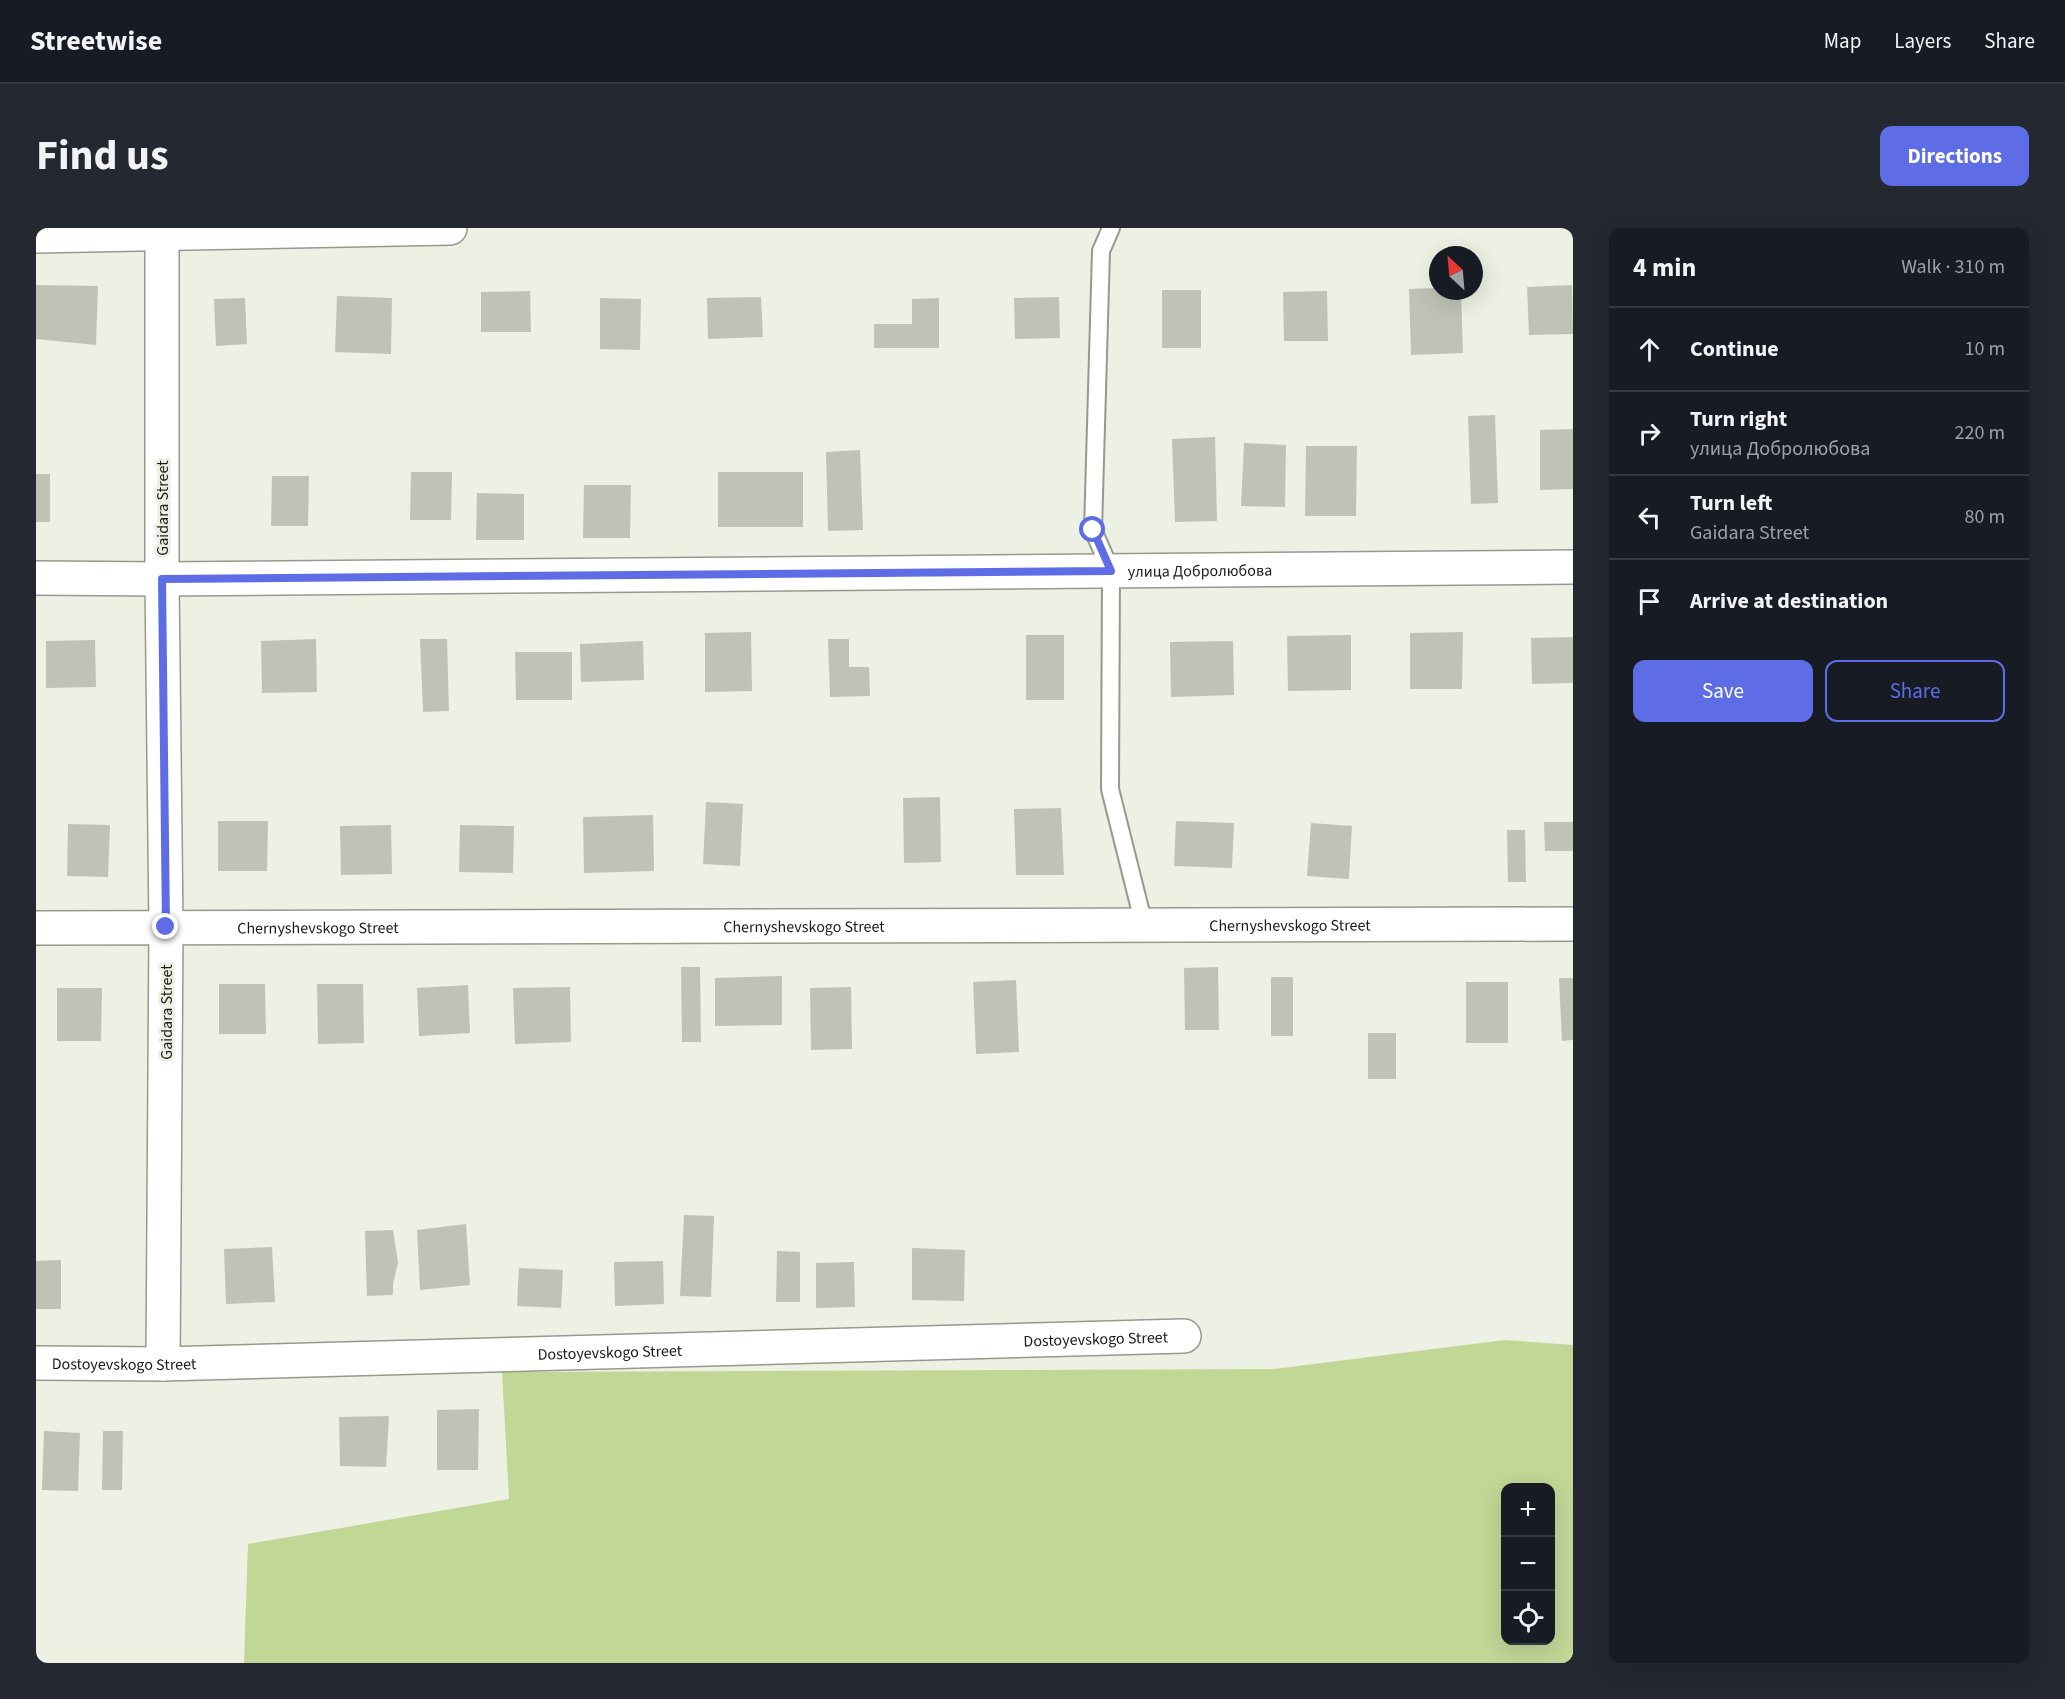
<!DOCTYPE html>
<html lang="en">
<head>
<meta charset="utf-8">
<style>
  :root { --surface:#171b24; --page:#242831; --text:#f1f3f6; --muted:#9ea1a6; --line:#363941; --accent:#5e6de5 }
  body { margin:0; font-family:"Source Sans 3",sans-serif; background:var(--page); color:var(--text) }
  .controls { position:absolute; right:18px; bottom:18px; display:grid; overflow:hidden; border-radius:12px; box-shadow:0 6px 24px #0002 }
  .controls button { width:54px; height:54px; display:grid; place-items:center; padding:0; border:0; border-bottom:2px solid var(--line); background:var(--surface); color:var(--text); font:30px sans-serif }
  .compass { position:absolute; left:1393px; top:18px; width:54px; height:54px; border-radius:50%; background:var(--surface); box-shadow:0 6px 24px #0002; rotate:334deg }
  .stop { position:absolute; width:18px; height:18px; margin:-14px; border:4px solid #5e6de5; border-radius:50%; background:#fff }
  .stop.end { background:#5e6de5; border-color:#fff; box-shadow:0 2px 6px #0008 }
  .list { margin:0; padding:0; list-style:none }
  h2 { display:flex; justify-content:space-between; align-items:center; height:78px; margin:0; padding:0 24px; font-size:26px }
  h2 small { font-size:20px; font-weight:400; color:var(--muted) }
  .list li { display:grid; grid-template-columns:39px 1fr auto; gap:18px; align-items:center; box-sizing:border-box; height:84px; padding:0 24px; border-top:2px solid var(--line) }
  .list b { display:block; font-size:22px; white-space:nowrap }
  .list p { margin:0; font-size:20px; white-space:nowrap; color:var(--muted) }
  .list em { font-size:20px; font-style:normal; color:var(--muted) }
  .actions { display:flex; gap:12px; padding:18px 24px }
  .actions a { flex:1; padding:14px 0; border:2px solid var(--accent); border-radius:12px; text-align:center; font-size:21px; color:var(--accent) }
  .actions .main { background:var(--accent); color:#fff }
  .icon { flex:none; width:33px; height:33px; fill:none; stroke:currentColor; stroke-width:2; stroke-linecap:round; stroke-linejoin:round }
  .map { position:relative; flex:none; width:1537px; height:1435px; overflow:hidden; border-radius:12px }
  header { display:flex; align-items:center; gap:36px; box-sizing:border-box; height:84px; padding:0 30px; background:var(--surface); border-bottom:2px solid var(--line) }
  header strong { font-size:28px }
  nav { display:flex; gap:33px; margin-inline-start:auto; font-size:21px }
  .intro { display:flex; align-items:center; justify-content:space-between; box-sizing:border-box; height:144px; padding:0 36px }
  h1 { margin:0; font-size:42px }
  .button { padding:15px 27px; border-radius:12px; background:var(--accent); color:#fff; font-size:21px; font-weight:700 }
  main { display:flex; gap:36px; padding:0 36px }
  aside { flex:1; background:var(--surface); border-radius:12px; box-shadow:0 6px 24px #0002 }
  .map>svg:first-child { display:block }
</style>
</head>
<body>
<header>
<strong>Streetwise</strong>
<nav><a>Map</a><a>Layers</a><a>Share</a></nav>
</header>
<div class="intro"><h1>Find us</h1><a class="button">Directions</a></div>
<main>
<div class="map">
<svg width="1537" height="1435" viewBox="0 0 1537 1435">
  <rect width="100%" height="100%" fill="#ecf1e3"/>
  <!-- green -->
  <path fill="#c0d796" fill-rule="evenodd" d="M1469,1112L1537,1117V1435H208L212,1316L473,1271L466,1144L1238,1141ZM1470,1260H1514V1412H1470Z"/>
  <!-- building -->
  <g fill="#bec3b6">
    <polygon points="0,57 62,58 60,117 0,111"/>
    <polygon points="1536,57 1537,106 1493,107 1491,59"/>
    <polygon points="1402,60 1402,63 1425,63 1427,125 1375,127 1373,61"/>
    <rect x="1126" y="62" width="39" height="58"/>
    <polygon points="494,63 495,104 445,104 445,64"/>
    <polygon points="1291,63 1292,113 1248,113 1247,64"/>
    <polygon points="301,68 356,70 355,126 299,124"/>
    <polygon points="725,69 727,109 672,111 671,70"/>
    <polygon points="1023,69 1024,110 979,111 978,70"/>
    <polygon points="209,70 211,116 180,118 178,71"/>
    <polygon points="564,70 605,71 604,122 564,121"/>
    <polygon points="903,70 903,120 838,120 838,96 876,96 876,71"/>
    <polygon points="1459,187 1462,275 1435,276 1432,188"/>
    <polygon points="1537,201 1537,261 1504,262 1504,202"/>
    <polygon points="1179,209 1181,293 1139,294 1136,211"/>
    <polygon points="1208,215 1250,217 1249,279 1205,278"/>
    <polygon points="1270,218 1321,218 1320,288 1269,288"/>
    <polygon points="824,222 827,302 792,303 790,224"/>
    <polygon points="375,244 416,244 415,292 374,292"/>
    <rect x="682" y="244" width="85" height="55"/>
    <rect x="0" y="246" width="14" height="48"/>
    <polygon points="236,248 273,248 272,298 235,298"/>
    <polygon points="548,257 595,257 594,310 547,310"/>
    <polygon points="441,265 488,266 488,312 440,312"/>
    <polygon points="715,404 716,463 669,464 669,405"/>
    <polygon points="1427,404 1426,461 1374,461 1374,405"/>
    <rect x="990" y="407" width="38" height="65"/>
    <polygon points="1315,407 1315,462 1252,463 1251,408"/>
    <polygon points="1537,409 1537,455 1496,456 1495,410"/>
    <polygon points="280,411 281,464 226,465 225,413"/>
    <polygon points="384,411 411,411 413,483 387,484"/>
    <polygon points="792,411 813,411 813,439 833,439 834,468 794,469"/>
    <polygon points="59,412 60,459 10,460 10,413"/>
    <polygon points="607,413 608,452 545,454 544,416"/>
    <polygon points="1197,413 1198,467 1135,469 1134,414"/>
    <polygon points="479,424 536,424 536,472 480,472"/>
    <polygon points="904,569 905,634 868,635 867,570"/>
    <polygon points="670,574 707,576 704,638 667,636"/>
    <polygon points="1025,580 1028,647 980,647 978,581"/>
    <polygon points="617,587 618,643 548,645 547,589"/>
    <polygon points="182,593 232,593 231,643 182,643"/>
    <polygon points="1140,593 1198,595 1196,640 1138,638"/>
    <polygon points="1508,594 1537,594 1537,623 1509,623"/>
    <polygon points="1275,595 1316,598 1313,651 1271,648"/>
    <polygon points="32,596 74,597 72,649 31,648"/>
    <polygon points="355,597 356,646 305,647 304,598"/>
    <polygon points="424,597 478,598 477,645 423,644"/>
    <polygon points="1471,602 1489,602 1490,654 1472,654"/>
    <polygon points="645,739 664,739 665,814 646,814"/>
    <polygon points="1182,739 1183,802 1149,802 1148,740"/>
    <polygon points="746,748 746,797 679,798 679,750"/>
    <rect x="1235" y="749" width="22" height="59"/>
    <polygon points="1523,750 1537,750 1537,812 1526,813"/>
    <polygon points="980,752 983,824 940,826 937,754"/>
    <rect x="1430" y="754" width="42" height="61"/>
    <polygon points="183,756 229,756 230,806 183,806"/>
    <polygon points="281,756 327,756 328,815 282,816"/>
    <polygon points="432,757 434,805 383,808 381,760"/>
    <polygon points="534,759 535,814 479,816 477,760"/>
    <polygon points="815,759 816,821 775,822 774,760"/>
    <polygon points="21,760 66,760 65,813 21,813"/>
    <rect x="1332" y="805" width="28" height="46"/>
    <polygon points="648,987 678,988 675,1069 644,1068"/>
    <polygon points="430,996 434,1057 384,1062 381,1002"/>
    <polygon points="357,1002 362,1035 357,1056 357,1067 331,1068 329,1003"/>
    <polygon points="236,1019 239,1074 190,1076 188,1021"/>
    <polygon points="876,1020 929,1022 928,1073 876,1072"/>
    <polygon points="741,1023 764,1024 764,1074 740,1074"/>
    <polygon points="25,1032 25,1081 0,1081 0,1033"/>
    <polygon points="627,1033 628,1076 579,1078 578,1034"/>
    <polygon points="818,1034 819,1079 780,1080 780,1035"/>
    <polygon points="483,1040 527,1042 525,1080 481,1078"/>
    <polygon points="443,1181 442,1242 401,1242 401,1182"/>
    <polygon points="353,1188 350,1239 304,1238 303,1189"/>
    <polygon points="8,1203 44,1205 42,1263 6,1262"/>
    <polygon points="67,1203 87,1203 86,1262 66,1262"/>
  </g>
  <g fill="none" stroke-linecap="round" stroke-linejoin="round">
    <!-- service casing -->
    <g stroke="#959a8d" stroke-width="20">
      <polyline id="service" points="1075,0 1065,23 1057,302 1075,343 1074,561 1108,697"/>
    </g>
    <!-- minor casing -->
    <g stroke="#959a8d" stroke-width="36">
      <g id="minor">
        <polyline points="126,0 126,351 130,699 127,1136"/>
        <polyline points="0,8 414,0"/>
        <path id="s1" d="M0,350L126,351L1537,339"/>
        <path id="s2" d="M0,700L1537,696"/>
        <path id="s3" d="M0,1135L127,1136L1148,1108"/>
      </g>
    </g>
    <!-- service -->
    <use href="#service" stroke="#fff" stroke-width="16"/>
    <!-- minor -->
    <use href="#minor" stroke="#fff" stroke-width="33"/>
  </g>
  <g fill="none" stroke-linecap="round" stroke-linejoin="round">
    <!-- route -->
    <polyline stroke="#5e6de5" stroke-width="8" points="130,699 126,351 1075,343 1057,302"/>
  </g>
  <g text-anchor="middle" stroke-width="6" stroke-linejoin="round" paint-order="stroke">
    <!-- street labels -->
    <g font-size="16" fill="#1a1c17" stroke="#ecf1e3">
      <text transform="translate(126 280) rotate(-90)" y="6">Gaidara Street</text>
      <text dy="6" stroke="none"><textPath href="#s1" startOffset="1164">улица Добролюбова</textPath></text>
      <text dy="6" stroke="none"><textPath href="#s2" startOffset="1254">Chernyshevskogo Street</textPath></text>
      <text dy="6" stroke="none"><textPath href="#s2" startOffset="768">Chernyshevskogo Street</textPath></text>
      <text dy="6" stroke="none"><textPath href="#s2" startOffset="282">Chernyshevskogo Street</textPath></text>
      <text transform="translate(130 784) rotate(-90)" y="6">Gaidara Street</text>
      <text dy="6" stroke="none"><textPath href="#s3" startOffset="1060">Dostoyevskogo Street</textPath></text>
      <text dy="6" stroke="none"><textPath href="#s3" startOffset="574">Dostoyevskogo Street</textPath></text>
      <text dy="6" stroke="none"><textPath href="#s3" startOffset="88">Dostoyevskogo Street</textPath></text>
    </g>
  </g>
</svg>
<div class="controls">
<button>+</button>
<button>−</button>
<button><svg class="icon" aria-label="locate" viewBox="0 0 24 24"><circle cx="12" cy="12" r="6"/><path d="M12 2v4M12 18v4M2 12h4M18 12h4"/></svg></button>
</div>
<svg class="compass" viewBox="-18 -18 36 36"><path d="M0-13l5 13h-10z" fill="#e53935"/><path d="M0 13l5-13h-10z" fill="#9ea1a6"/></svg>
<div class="stop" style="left:1057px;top:302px"></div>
<div class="stop end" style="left:130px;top:699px"></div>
</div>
<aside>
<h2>4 min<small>Walk · 310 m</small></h2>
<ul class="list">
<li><svg class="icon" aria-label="ahead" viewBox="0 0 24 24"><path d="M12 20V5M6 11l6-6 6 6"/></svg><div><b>Continue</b></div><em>10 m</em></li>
<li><svg class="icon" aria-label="right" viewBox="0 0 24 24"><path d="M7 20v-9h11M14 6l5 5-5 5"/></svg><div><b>Turn right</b><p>улица Добролюбова</p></div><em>220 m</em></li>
<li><svg class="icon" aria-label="left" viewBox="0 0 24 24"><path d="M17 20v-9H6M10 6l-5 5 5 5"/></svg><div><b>Turn left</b><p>Gaidara Street</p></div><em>80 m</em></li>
<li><svg class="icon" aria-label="arrive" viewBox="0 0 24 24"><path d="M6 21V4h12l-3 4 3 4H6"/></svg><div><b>Arrive at destination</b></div></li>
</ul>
<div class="actions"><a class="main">Save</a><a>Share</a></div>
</aside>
</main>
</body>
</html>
